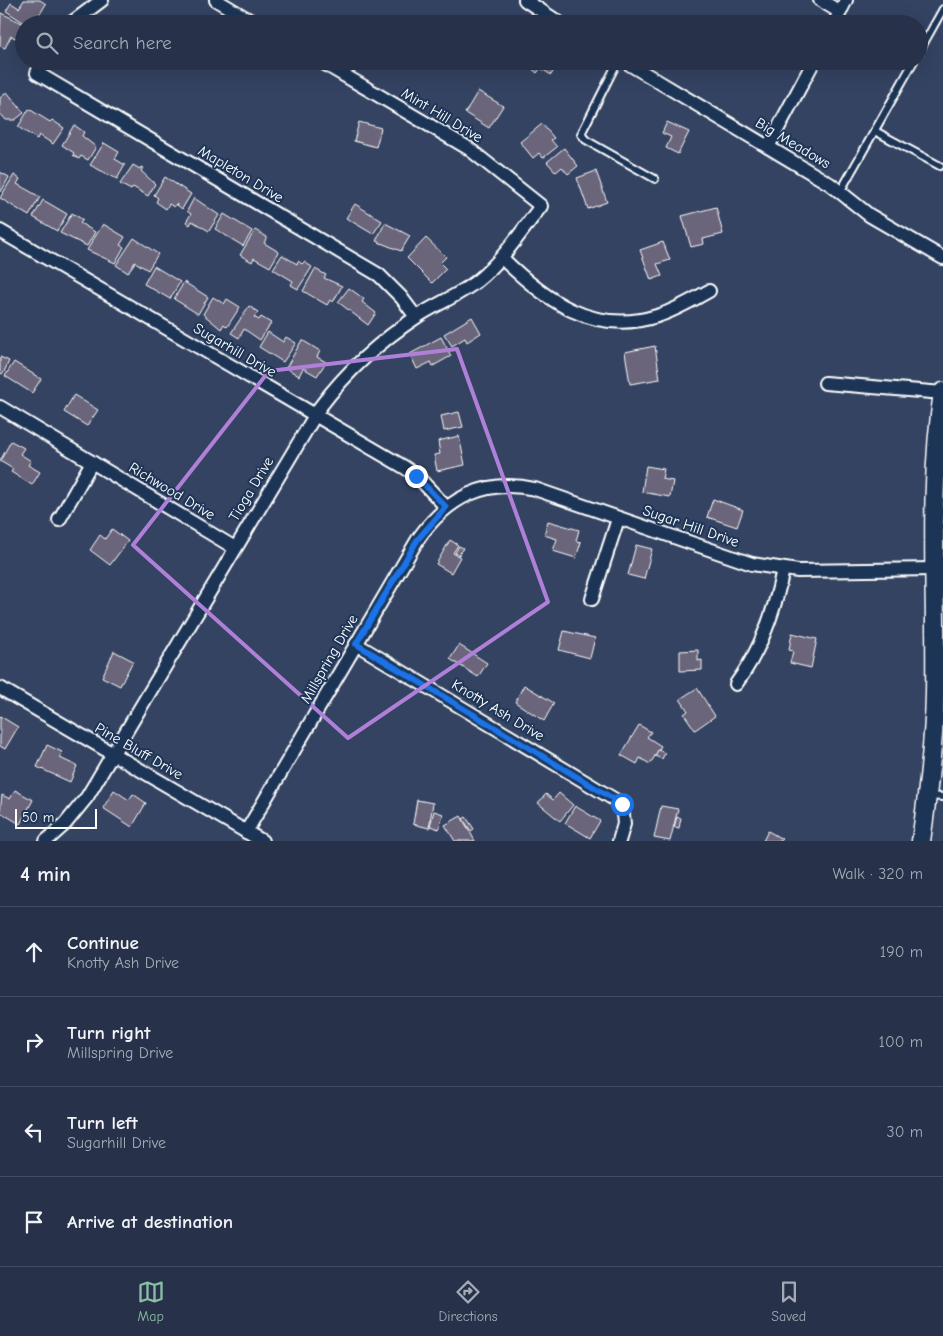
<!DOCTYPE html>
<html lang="en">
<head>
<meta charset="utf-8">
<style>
  :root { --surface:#27324a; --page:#333e54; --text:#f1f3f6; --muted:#a4aab5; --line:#434d62; --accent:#8abfa5 }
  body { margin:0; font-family:"Comic Neue",sans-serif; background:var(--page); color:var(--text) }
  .scale { position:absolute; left:15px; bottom:12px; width:82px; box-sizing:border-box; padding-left:5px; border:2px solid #fff; border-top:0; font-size:14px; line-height:18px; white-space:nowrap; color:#fff; -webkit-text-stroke:4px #1d3557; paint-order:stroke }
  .stop { position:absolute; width:15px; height:15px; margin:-11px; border:4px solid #1a73e8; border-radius:50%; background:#fff }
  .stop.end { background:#1a73e8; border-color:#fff; box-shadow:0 1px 5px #0008 }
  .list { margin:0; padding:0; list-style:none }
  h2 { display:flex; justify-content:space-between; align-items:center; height:65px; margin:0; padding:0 20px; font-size:21px }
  h2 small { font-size:16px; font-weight:400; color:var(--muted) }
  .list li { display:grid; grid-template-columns:32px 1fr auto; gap:15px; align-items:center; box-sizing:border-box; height:90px; padding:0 20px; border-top:1px solid var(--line) }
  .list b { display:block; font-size:19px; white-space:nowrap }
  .list p { margin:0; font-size:16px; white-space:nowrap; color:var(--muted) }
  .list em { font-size:16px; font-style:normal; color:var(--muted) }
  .icon { flex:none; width:28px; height:28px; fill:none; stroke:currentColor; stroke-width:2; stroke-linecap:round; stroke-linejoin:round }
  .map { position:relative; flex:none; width:943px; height:841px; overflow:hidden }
  .search { position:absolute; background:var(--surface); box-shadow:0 5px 20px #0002; left:15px; right:15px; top:15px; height:55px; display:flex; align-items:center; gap:12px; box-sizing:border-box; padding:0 18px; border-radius:28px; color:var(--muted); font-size:19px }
  .sheet { height:425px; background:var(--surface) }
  nav { display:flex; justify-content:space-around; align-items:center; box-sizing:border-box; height:70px; border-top:1px solid var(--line); background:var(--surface); font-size:14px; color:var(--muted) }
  nav a { display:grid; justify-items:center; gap:2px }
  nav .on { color:var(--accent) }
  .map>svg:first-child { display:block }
</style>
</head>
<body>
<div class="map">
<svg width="943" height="841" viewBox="0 0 943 841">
  <rect width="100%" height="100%" fill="#344362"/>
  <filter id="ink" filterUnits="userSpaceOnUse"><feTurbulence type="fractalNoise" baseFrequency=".02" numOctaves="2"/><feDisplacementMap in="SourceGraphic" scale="10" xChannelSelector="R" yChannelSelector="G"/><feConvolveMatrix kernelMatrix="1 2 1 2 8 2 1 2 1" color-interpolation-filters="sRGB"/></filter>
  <g filter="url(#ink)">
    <!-- building -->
    <g fill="#6b657a" stroke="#fff">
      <polygon points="24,0 40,0 46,4 35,22 32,21 30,24 26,24 6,11 11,3 19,8"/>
      <polygon points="1,13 24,24 24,34 20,40 11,36 5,48 0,46"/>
      <polygon points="504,61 522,61 518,69"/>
      <polygon points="530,61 560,61 551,75"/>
      <polygon points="533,63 540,69 537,73 530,67"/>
      <polygon points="478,91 503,106 489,128 465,113"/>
      <polygon points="7,92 24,113 15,120 6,120 0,113 0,98"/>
      <polygon points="29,109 50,122 52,120 64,128 53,144 39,135 37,139 18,127"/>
      <polygon points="359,122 381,128 376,147 354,141"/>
      <polygon points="667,122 689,132 678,154 666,148 671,137 662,133"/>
      <polygon points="542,124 554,138 551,140 557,147 543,158 539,153 533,158 520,142"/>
      <polygon points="74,125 84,132 82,136 96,147 88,160 81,156 79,159 73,155 74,153 62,145"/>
      <polygon points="104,143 119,152 115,159 125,165 117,179 90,165"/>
      <polygon points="564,148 578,166 568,174 562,167 556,172 547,162"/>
      <polygon points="133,165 140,169 141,167 143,168 141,171 155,184 148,196 133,187 131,190 120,184"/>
      <polygon points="596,171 607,202 588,209 577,178"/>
      <polygon points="0,172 9,177 1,192 0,191"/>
      <polygon points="14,175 20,179 17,184 40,197 29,216 0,198"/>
      <polygon points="165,177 191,194 182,209 176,204 174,207 169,204 166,209 156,202 158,198 154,195"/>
      <polygon points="194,198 219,215 209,231 192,221 190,225 186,222 191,214 187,211"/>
      <polygon points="43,200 67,214 57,231 33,217"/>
      <polygon points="355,204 382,221 373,234 346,218"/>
      <polygon points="716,207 723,234 703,239 704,244 691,247 682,216"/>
      <polygon points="72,213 83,220 80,223 95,232 87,246 60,233"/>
      <polygon points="224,214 252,231 243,246 215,229"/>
      <polygon points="385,223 410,236 401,251 376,241"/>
      <polygon points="103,224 125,237 120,245 124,247 115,263 87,250"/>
      <polygon points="255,230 267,237 264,243 279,252 270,267 254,258 252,262 240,255"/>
      <polygon points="134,238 158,254 148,270 135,262 128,273 116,265"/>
      <polygon points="426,238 446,257 440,263 446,269 432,283 407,258"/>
      <polygon points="663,242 670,260 657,264 662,276 651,280 640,250"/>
      <polygon points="282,255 297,264 298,261 302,264 304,262 312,267 298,289 291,285 293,281 273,269"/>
      <polygon points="154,266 180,282 170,299 144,284"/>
      <polygon points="315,269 326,275 324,278 342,286 333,302 330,300 327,305 303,291"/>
      <polygon points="184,282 208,297 198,314 174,299"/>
      <polygon points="349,288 364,299 362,302 376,313 368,325 338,302"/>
      <polygon points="213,297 224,304 227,299 240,307 227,327 224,324 221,329 203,314"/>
      <polygon points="249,306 258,312 254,317 259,320 261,317 271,323 260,340 244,329 239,338 231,333"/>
      <polygon points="472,317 481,333 467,342 465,338 452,346 444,334"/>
      <polygon points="268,332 283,342 286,337 296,343 283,362 259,347"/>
      <polygon points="441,337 451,356 433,366 431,362 417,369 410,354"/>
      <polygon points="302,340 320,351 317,357 326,362 317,376 303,368 299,376 286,368"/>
      <polygon points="655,346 660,379 630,384 625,352"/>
      <polygon points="0,357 9,361 3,374 0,373"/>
      <polygon points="14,362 41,379 32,393 5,376"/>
      <polygon points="74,395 98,410 87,426 64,412"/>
      <polygon points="459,412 463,427 444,431 441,416"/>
      <polygon points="459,436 465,465 437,471 434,455 440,454 438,441"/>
      <polygon points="11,441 24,448 20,454 31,461 28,465 40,472 32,485 11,472 13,469 0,461"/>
      <polygon points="646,466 664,469 662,479 673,481 670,497 642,492"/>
      <polygon points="713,499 743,510 737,527 707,517"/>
      <polygon points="548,521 579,530 576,541 581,542 576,558 553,551 557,539 544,535"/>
      <polygon points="112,529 128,541 110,565 90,550 100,535 105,539"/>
      <polygon points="450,540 458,545 453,553 460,557 451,573 436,564"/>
      <polygon points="636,545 652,549 644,579 628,575"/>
      <polygon points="459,546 463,548 459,555 455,553"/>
      <polygon points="564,631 595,638 590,658 559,650"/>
      <polygon points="792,633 817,639 811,668 790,663 793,651 789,650"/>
      <polygon points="459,645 487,663 478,677 450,659"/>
      <polygon points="698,650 698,661 702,660 702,670 680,671 680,651"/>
      <polygon points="114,651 133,661 120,686 102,677"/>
      <polygon points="524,685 554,703 544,721 515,702"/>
      <polygon points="697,688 715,716 695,730 684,714 688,711 680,699"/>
      <polygon points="0,716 18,727 5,749 0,746"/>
      <polygon points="639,725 651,732 647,737 661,746 650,764 640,758 637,764 621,755"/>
      <polygon points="47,745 62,752 60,758 77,766 70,782 37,767"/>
      <polygon points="658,750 665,753 662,759 655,756"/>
      <polygon points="15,790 33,800 20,824 0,812 2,795 10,799"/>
      <polygon points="114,790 129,800 133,794 146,803 132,827 103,808"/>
      <polygon points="559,793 573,805 560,821 538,803 546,794 553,800"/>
      <polygon points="417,800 433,803 429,828 413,824"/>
      <polygon points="575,806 600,821 590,838 565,823"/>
      <polygon points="661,806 678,809 670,841 654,838"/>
      <polygon points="434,811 443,814 439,829 430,826"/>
      <polygon points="461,816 475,841 455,841 445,825"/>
      <polygon points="466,817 474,829 471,831 463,819"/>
      <polygon points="677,817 681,818 679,828 674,827"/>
      <polygon points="768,831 782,839 781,841 763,841"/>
    </g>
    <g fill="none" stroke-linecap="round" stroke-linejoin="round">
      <!-- lane casing -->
      <g stroke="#fff" stroke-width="10">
        <g id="lane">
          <polyline points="919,52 943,9"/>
          <polyline points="618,61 581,134 586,140 655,179"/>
          <polyline points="875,131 940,166"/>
          <polyline points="840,192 914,61"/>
          <polyline points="928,796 943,797"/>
        </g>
      </g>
      <!-- street casing -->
      <g stroke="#fff" stroke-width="16">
        <g id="street">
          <polyline points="216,0 256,24"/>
          <polyline points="525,0 561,24"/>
          <polyline points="820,0 840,12"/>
          <polyline points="70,24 102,0"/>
          <polyline points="834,24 846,0"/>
          <polyline points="43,61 37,73 379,275 401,297 416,317"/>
          <polyline points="624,61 830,184 869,215 943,258"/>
          <polyline points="768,147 814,61"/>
          <polyline points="0,231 404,467 417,476 446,507"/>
          <path d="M502,258C545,300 593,336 657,316C676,310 692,300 709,291"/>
          <polyline points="825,383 943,393"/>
          <polyline points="0,407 235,548"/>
          <polyline points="59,520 92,462"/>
          <polyline points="592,599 618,519"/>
          <polyline points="356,644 622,804 624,824 619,841"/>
          <path d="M736,684C761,650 775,611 783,569"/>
          <polyline points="0,688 262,841"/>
          <path d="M246,832L418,539C447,498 484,478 535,489L752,564L798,571L935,569"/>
          <path d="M46,841L65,824L87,797L320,407C347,371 380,341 418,316C437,304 459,295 477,281C503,260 521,232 541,206L468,148L320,61"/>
        </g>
      </g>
      <!-- secondary casing -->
      <g stroke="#fff" stroke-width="21">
        <path id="secondary" d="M921,841C928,792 934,743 935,694C937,594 928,491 943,392"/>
      </g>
      <!-- lane -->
      <use href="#lane" stroke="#1d3557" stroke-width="6"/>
      <!-- street -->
      <use href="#street" stroke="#1d3557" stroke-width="12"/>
      <!-- secondary -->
      <use href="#secondary" stroke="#1d3557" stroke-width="18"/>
    </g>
  </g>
  <g fill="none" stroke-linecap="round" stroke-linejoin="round" filter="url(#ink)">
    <!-- route -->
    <polyline stroke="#1a73e8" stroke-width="6" points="416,476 446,507 418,539 356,644 622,804"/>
  </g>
  <!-- marked area -->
  <path fill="none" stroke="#b080d9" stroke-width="4" stroke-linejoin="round" d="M457,349L548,602L348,738L133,545L269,371Z"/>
  <g text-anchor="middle" stroke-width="4" stroke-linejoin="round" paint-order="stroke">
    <!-- street labels -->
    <g font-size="15" fill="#fff" stroke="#1d3557">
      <text transform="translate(442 115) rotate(31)" y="5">Mint Hill Drive</text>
      <text transform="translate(793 143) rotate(31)" y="5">Big Meadows</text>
      <text transform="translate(241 174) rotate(31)" y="5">Mapleton Drive</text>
      <text transform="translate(235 350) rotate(30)" y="5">Sugarhill Drive</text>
      <text transform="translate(251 489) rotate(-59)" y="5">Tioga Drive</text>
      <text transform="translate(172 491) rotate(31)" y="5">Richwood Drive</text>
      <text transform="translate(691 526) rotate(19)" y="5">Sugar Hill Drive</text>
      <text transform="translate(329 659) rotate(-60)" y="5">Millspring Drive</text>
      <text transform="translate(498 710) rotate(31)" y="5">Knotty Ash Drive</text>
      <text transform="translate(139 751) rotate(30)" y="5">Pine Bluff Drive</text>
    </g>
  </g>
</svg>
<div class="scale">50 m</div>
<div class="stop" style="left:622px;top:804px"></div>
<div class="stop end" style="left:416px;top:476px"></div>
<div class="search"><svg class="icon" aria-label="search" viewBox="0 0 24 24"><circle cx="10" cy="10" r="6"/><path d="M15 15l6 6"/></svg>Search here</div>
</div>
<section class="sheet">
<h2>4 min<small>Walk · 320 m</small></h2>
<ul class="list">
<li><svg class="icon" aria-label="ahead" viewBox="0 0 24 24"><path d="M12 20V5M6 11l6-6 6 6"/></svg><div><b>Continue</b><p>Knotty Ash Drive</p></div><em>190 m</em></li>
<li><svg class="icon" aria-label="right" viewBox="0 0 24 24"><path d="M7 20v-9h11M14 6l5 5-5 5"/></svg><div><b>Turn right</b><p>Millspring Drive</p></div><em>100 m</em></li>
<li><svg class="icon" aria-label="left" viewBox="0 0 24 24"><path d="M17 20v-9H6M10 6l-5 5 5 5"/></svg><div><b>Turn left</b><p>Sugarhill Drive</p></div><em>30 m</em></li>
<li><svg class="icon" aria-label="arrive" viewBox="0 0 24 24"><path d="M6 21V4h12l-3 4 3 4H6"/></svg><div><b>Arrive at destination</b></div></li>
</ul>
</section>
<nav>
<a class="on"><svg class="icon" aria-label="map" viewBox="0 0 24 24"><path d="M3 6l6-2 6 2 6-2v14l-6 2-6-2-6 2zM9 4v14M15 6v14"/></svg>Map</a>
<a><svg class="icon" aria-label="directions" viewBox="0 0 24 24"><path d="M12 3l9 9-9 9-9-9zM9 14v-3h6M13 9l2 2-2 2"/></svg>Directions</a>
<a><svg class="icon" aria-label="saved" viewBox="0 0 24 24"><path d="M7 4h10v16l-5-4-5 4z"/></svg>Saved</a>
</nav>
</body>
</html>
